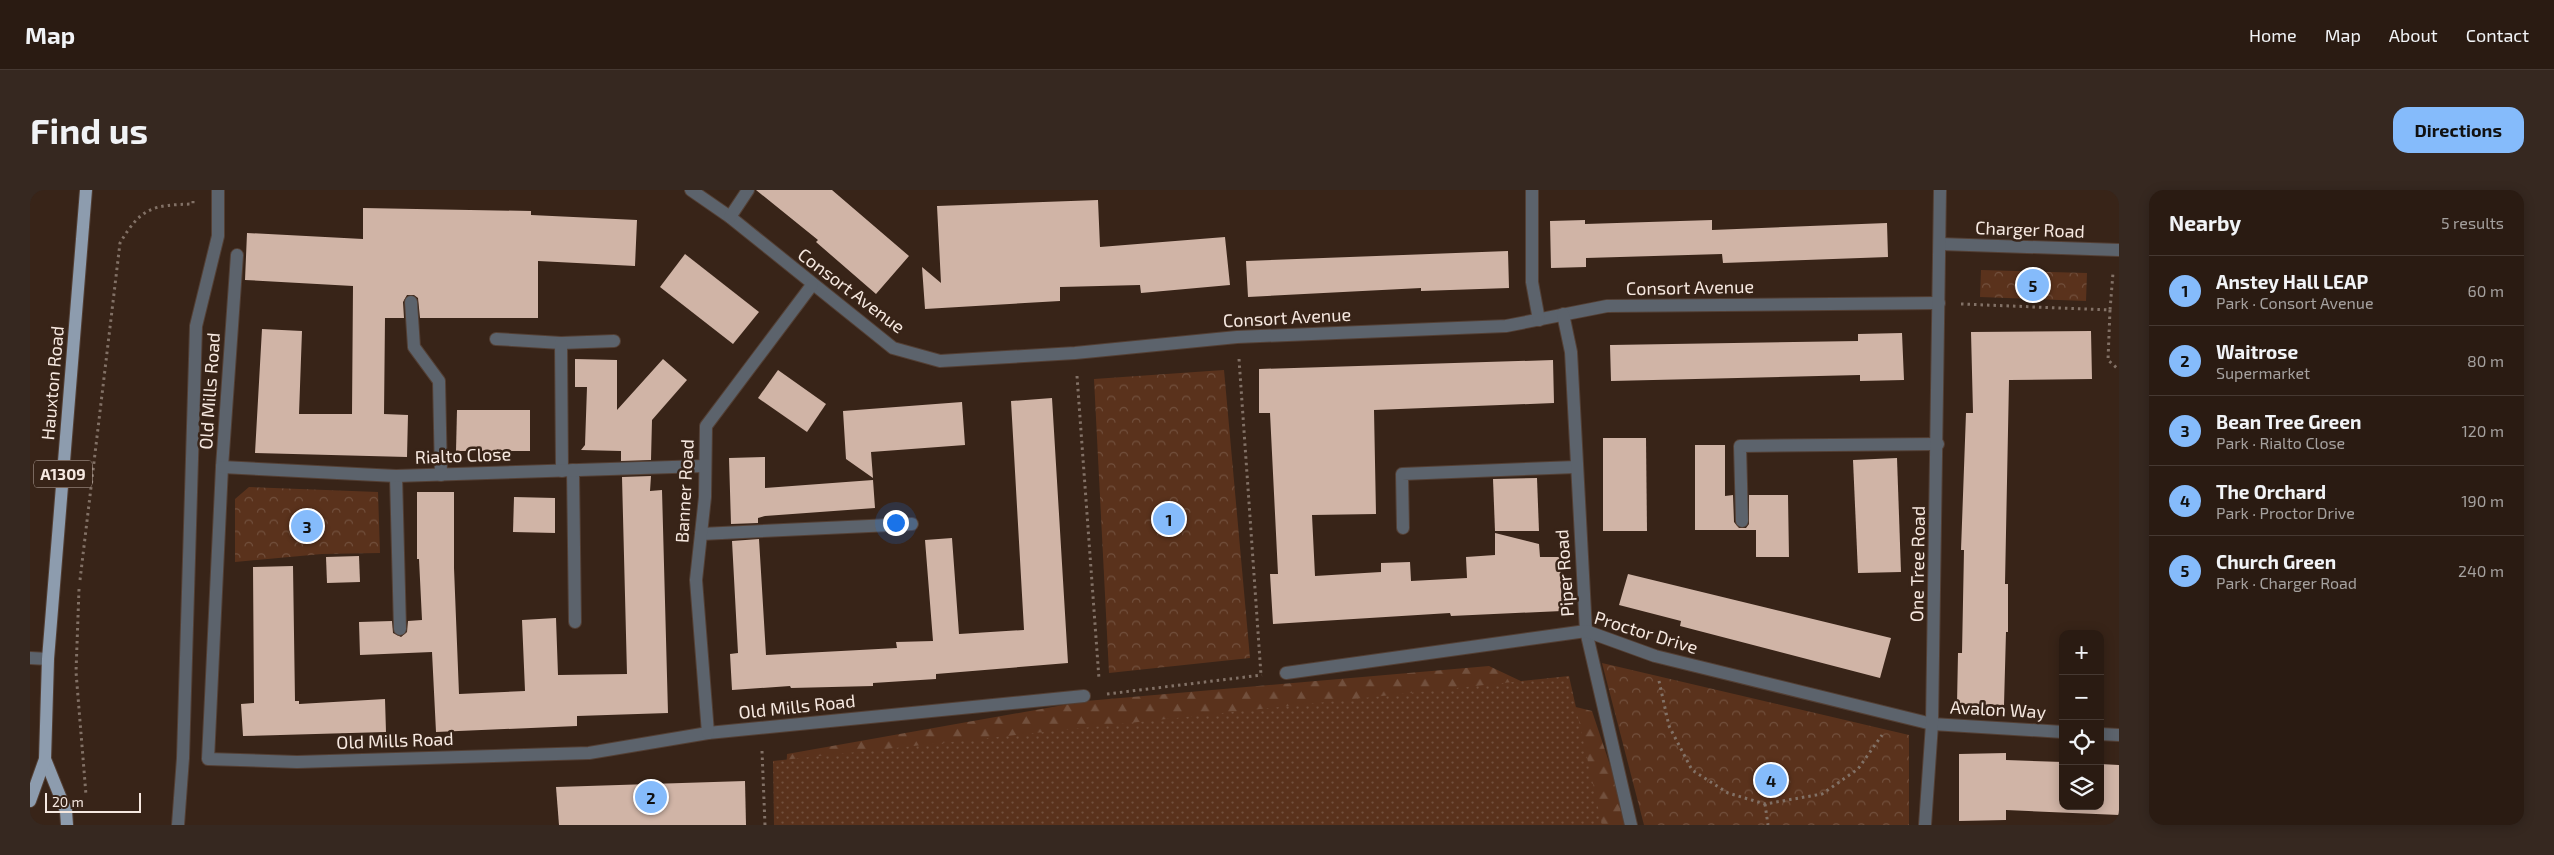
<!DOCTYPE html>
<html lang="en">
<head>
<meta charset="utf-8">
<style>
  :root { --surface:#2a1b12; --page:#362820; --text:#f1f3f6; --muted:#a5a19f; --line:#463932; --accent:#85bbfb }
  body { margin:0; font-family:"Exo 2",sans-serif; background:var(--page); color:var(--text) }
  .controls { position:absolute; right:15px; bottom:15px; display:grid; overflow:hidden; border-radius:10px; box-shadow:0 2px 12px #0003 }
  .controls button { width:45px; height:45px; display:grid; place-items:center; padding:0; border:0; border-bottom:1px solid var(--line); background:var(--surface); color:var(--text); font:25px sans-serif }
  .scale { position:absolute; left:15px; bottom:12px; width:96px; box-sizing:border-box; padding-left:5px; border:2px solid #f6e8e0; border-top:0; font-size:14px; line-height:18px; white-space:nowrap; color:#f6e8e0; -webkit-text-stroke:4px #382418; paint-order:stroke }
  .you { position:absolute; left:865px; top:332px; width:18px; height:18px; margin:-12px; border:4px solid #fff; border-radius:50%; background:#1a73e8; box-shadow:0 0 0 8px #1a73e833 }
  .badge { display:grid; place-items:center; width:32px; height:32px; border-radius:50%; background:var(--accent); color:#111; font-size:16px; font-weight:700 }
  .pin { position:absolute; translate:-50% -50%; border:2px solid #fff; box-shadow:0 1px 5px #0006 }
  .list { margin:0; padding:0; list-style:none }
  h2 { display:flex; justify-content:space-between; align-items:center; height:65px; margin:0; padding:0 20px; font-size:21px }
  h2 small { font-size:16px; font-weight:400; color:var(--muted) }
  .list li { display:grid; grid-template-columns:32px 1fr auto; gap:15px; align-items:center; box-sizing:border-box; height:70px; padding:0 20px; border-top:1px solid var(--line) }
  .list b { display:block; font-size:19px; white-space:nowrap }
  .list p { margin:0; font-size:16px; white-space:nowrap; color:var(--muted) }
  .list em { font-size:16px; font-style:normal; color:var(--muted) }
  .icon { flex:none; width:28px; height:28px; fill:none; stroke:currentColor; stroke-width:2; stroke-linecap:round; stroke-linejoin:round }
  .map { position:relative; flex:none; width:2089px; height:635px; overflow:hidden; border-radius:15px }
  header { display:flex; align-items:center; gap:30px; box-sizing:border-box; height:70px; padding:0 25px; background:var(--surface); border-bottom:1px solid var(--line) }
  header strong { font-size:24px }
  nav { display:flex; gap:28px; margin-inline-start:auto; font-size:18px }
  .intro { display:flex; align-items:center; justify-content:space-between; box-sizing:border-box; height:120px; padding:0 30px }
  h1 { margin:0; font-size:35px }
  .button { padding:12px 22px; border-radius:15px; background:var(--accent); color:#111; font-size:18px; font-weight:700 }
  main { display:flex; gap:30px; padding:0 30px }
  aside { flex:1; background:var(--surface); border-radius:15px; box-shadow:0 2px 12px #0003 }
  .map>svg:first-child { display:block }
</style>
</head>
<body>
<header>
<strong>Map</strong>
<nav><a>Home</a><a>Map</a><a>About</a><a>Contact</a></nav>
</header>
<div class="intro"><h1>Find us</h1><a class="button">Directions</a></div>
<main>
<div class="map">
<svg width="2089" height="635" viewBox="0 0 2089 635">
  <defs>
    <pattern id="forest-firs" width="22" height="20" patternUnits="userSpaceOnUse" patternTransform="scale(1.25)"><rect width="22" height="20" fill="#5a321c"/><path d="M5 1l3.5 6h-7zM16 11l3.5 6h-7z" fill="#72503d"/></pattern>
    <pattern id="park-crowns" width="20" height="18" patternUnits="userSpaceOnUse" patternTransform="scale(1.25)"><rect width="20" height="18" fill="#5a321c"/><path d="M2 6a3 3 0 1 1 6 0M12 15a3 3 0 1 1 6 0" fill="none" stroke="#72503d"/></pattern>
    <pattern id="garden-dots" width="8" height="8" patternUnits="userSpaceOnUse" patternTransform="scale(1.25)"><rect width="8" height="8" fill="#5a321c"/><path d="M2 2h.1M6 6h.1" fill="none" stroke="#72503d" stroke-width="1.8" stroke-linecap="round"/></pattern>
  </defs>
  <rect width="100%" height="100%" fill="#382418"/>
  <!-- forest -->
  <polygon fill="url(#forest-firs)" points="1459,476 1546,517 1562,521 1600,635 754,635 757,564 1056,511"/>
  <!-- park -->
  <g fill="url(#park-crowns)">
    <polygon points="1951,80 2057,83 2056,111 1950,107"/>
    <polygon points="1194,180 1220,468 1079,483 1064,189"/>
    <polygon points="219,297 348,302 350,363 292,364 205,372 205,309"/>
    <polygon points="1572,473 1879,545 1879,635 1614,635"/>
  </g>
  <!-- garden -->
  <polygon fill="url(#garden-dots)" points="1539,486 1572,635 744,635 743,571"/>
  <!-- building -->
  <g fill="#d0b4a6">
    <polygon points="726,0 802,0 879,66 846,104 786,52 788,50"/>
    <polygon points="1068,10 1070,57 1195,47 1200,95 1111,103 1110,95 1030,97 1030,111 895,119 892,77 911,93 907,16"/>
    <polygon points="333,18 501,21 501,25 607,30 605,76 508,71 508,128 390,128 388,108 384,105 377,105 373,112 374,128 355,128 354,224 378,225 377,267 225,263 232,139 272,141 269,224 322,224 323,96 215,90 217,43 333,49"/>
    <polygon points="1555,30 1555,34 1682,30 1682,40 1857,33 1858,67 1693,73 1692,64 1556,68 1556,77 1521,78 1520,31"/>
    <polygon points="1478,61 1479,98 1391,101 1391,98 1218,107 1216,71"/>
    <polygon points="655,64 729,122 703,154 630,97"/>
    <polygon points="2061,141 2062,189 1979,190 1975,394 1978,394 1978,442 1976,442 1974,515 1927,514 1928,463 1932,463 1934,360 1931,360 1936,223 1943,223 1941,142"/>
    <polygon points="1872,143 1874,190 1830,191 1830,185 1581,191 1580,155 1828,151 1828,144"/>
    <polygon points="545,169 587,170 587,220 633,169 657,190 622,230 621,270 591,271 591,261 551,260 555,255 557,197 545,197"/>
    <polygon points="1523,170 1524,213 1344,220 1346,324 1282,325 1285,386 1351,382 1351,373 1380,372 1381,391 1437,388 1436,367 1465,365 1465,343 1509,354 1510,367 1530,367 1532,421 1421,426 1420,423 1243,434 1240,384 1248,384 1240,223 1229,223 1229,179"/>
    <polygon points="748,180 796,214 777,242 728,208"/>
    <polygon points="1022,208 1038,473 906,484 906,489 843,493 843,496 761,498 760,496 702,500 700,464 708,463 702,351 729,349 736,465 867,458 866,452 903,451 895,350 922,348 929,444 994,440 981,211"/>
    <polygon points="932,212 935,255 841,262 843,288 816,269 813,221"/>
    <polygon points="427,220 500,220 500,261 426,261"/>
    <polygon points="1573,248 1616,248 1617,341 1573,341"/>
    <polygon points="1665,255 1695,255 1695,306 1703,305 1704,332 1709,338 1716,338 1719,334 1719,305 1758,305 1759,367 1726,367 1726,340 1665,340"/>
    <polygon points="735,267 735,298 843,290 845,318 735,326 728,328 728,333 701,334 699,268"/>
    <polygon points="1867,268 1871,382 1828,383 1823,270"/>
    <polygon points="621,286 620,301 632,300 638,523 547,526 547,536 406,542 402,462 330,465 329,432 362,431 363,443 371,447 377,442 378,431 392,430 389,369 387,369 387,302 424,302 424,378 429,504 495,501 492,430 526,428 528,485 597,484 592,287"/>
    <polygon points="1507,288 1509,341 1465,341 1463,289"/>
    <polygon points="484,307 525,308 525,343 483,342"/>
    <polygon points="329,366 330,392 297,393 296,367"/>
    <polygon points="263,376 265,511 269,511 269,514 355,509 356,542 213,546 211,514 224,513 223,377"/>
    <polygon points="1598,384 1861,448 1850,488 1650,436 1651,431 1589,415"/>
    <polygon points="1976,563 1976,570 2033,572 2033,616 2070,616 2070,574 2089,575 2089,625 1976,620 1976,630 1929,631 1929,564"/>
    <polygon points="715,591 716,635 529,635 526,597"/>
  </g>
  <g fill="none" stroke-linecap="round" stroke-linejoin="round">
    <!-- service casing -->
    <g stroke="#533f34" stroke-width="14">
      <g id="service">
        <polyline points="381,112 384,157 409,191 411,285"/>
        <polyline points="466,149 531,153 584,151"/>
        <polyline points="531,153 532,281"/>
        <polyline points="543,280 545,432"/>
        <polyline points="366,286 370,439"/>
        <polyline points="1712,331 1710,256 1908,254"/>
        <polyline points="1373,338 1372,284 1546,277"/>
        <polyline points="671,344 882,334"/>
      </g>
    </g>
    <!-- minor casing -->
    <g stroke="#533f34" stroke-width="14">
      <g id="minor">
        <polyline points="661,0 700,27 863,158 910,171 1045,163 1207,147 1476,136 1577,116 1909,113"/>
        <polyline points="1502,0 1502,92 1509,130"/>
        <polyline points="700,27 718,0"/>
        <polyline points="1910,54 2089,60"/>
        <polyline points="207,65 192,277 178,569 267,572 559,563 678,543 1054,506"/>
        <polyline points="1533,124 1541,162 1556,441 1601,635"/>
        <polyline points="192,277 366,286 674,276"/>
        <polyline points="0,468 18,469"/>
        <polyline points="1256,483 1556,441 1625,466 1902,534 2033,542"/>
        <polyline points="678,543 666,390 675,307 676,236 782,95"/>
        <polyline points="2070,544 2089,545"/>
        <polyline points="148,635 153,568 166,136 188,46 188,0"/>
        <polyline points="1895,635 1902,534 1910,0"/>
      </g>
    </g>
    <!-- primary casing -->
    <g stroke="#533f34" stroke-width="14">
      <g id="primary">
        <polyline points="15,569 36,621 37,635"/>
        <polyline points="0,611 15,569 18,469 56,0"/>
      </g>
    </g>
    <!-- path -->
    <g stroke="#827166" stroke-width="3" stroke-dasharray="2.5 4" stroke-linecap="butt">
      <polyline points="1931,114 2080,120 2083,83"/>
      <polyline points="2080,120 2078,170 2089,180"/>
      <polyline points="1209,169 1231,485"/>
      <polyline points="1047,186 1069,489"/>
      <path d="M50,390L90,53C111,17 123,15 163,14V11"/>
      <polyline points="49,399 46,482 56,605"/>
      <polyline points="1629,491 1639,536 1662,580 1698,603 1735,614 1792,604 1828,579 1852,545"/>
      <polyline points="1077,504 1232,485"/>
      <polyline points="732,561 735,635"/>
      <polyline points="1735,614 1738,635"/>
    </g>
    <!-- service -->
    <use href="#service" stroke="#5c636c" stroke-width="12"/>
    <!-- minor -->
    <use href="#minor" stroke="#5c636c" stroke-width="12"/>
    <!-- primary -->
    <use href="#primary" stroke="#8d9cae" stroke-width="12"/>
  </g>
  <g text-anchor="middle" stroke-width="5" stroke-linejoin="round" paint-order="stroke">
    <!-- shield labels -->
    <rect fill="#382418" stroke="#bdada4" stroke-width="1" x="4" y="270.5" width="58" height="27" rx="4"/>
    <g font-size="16" font-weight="bold" fill="#f6e8e0">
      <text x="33" y="290">A1309</text>
    </g>
    <!-- street labels -->
    <g font-size="18" fill="#f6e8e0" stroke="#382418">
      <text transform="translate(2000 40) rotate(2)" y="6">Charger Road</text>
      <text transform="translate(1660 98) rotate(-1)" y="6">Consort Avenue</text>
      <text transform="translate(821 101) rotate(37)" y="6">Consort Avenue</text>
      <text transform="translate(1257 128) rotate(-3)" y="6">Consort Avenue</text>
      <text transform="translate(23 193) rotate(-85)" y="6">Hauxton Road</text>
      <text transform="translate(180 201) rotate(-86)" y="6">Old Mills Road</text>
      <text transform="translate(433 266) rotate(-2)" y="6">Rialto Close</text>
      <text transform="translate(655 301) rotate(-87)" y="6">Banner Road</text>
      <text transform="translate(1888 374) rotate(-89)" y="6">One Tree Road</text>
      <text transform="translate(1535 383) rotate(-94)" y="6">Piper Road</text>
      <text transform="translate(1616 443) rotate(17)" y="6">Proctor Drive</text>
      <text transform="translate(767 517) rotate(-6)" y="6">Old Mills Road</text>
      <text transform="translate(1968 520) rotate(3)" y="6">Avalon Way</text>
      <text transform="translate(365 551) rotate(-2)" y="6">Old Mills Road</text>
    </g>
  </g>
</svg>
<div class="controls">
<button>+</button>
<button>−</button>
<button><svg class="icon" aria-label="locate" viewBox="0 0 24 24"><circle cx="12" cy="12" r="6"/><path d="M12 2v4M12 18v4M2 12h4M18 12h4"/></svg></button>
<button><svg class="icon" aria-label="layers" viewBox="0 0 24 24"><path d="M12 4l9 5-9 5-9-5zM3 14l9 5 9-5"/></svg></button>
</div>
<div class="scale">20 m</div>
<div class="you"></div>
<div class="pin badge" style="left:1139px;top:329px">1</div>
<div class="pin badge" style="left:621px;top:607px">2</div>
<div class="pin badge" style="left:277px;top:336px">3</div>
<div class="pin badge" style="left:1741px;top:590px">4</div>
<div class="pin badge" style="left:2003px;top:95px">5</div>
</div>
<aside>
<h2>Nearby<small>5 results</small></h2>
<ul class="list">
<li><span class="badge">1</span><div><b>Anstey Hall LEAP</b><p>Park · Consort Avenue</p></div><em>60 m</em></li>
<li><span class="badge">2</span><div><b>Waitrose</b><p>Supermarket</p></div><em>80 m</em></li>
<li><span class="badge">3</span><div><b>Bean Tree Green</b><p>Park · Rialto Close</p></div><em>120 m</em></li>
<li><span class="badge">4</span><div><b>The Orchard</b><p>Park · Proctor Drive</p></div><em>190 m</em></li>
<li><span class="badge">5</span><div><b>Church Green</b><p>Park · Charger Road</p></div><em>240 m</em></li>
</ul>
</aside>
</main>
</body>
</html>
